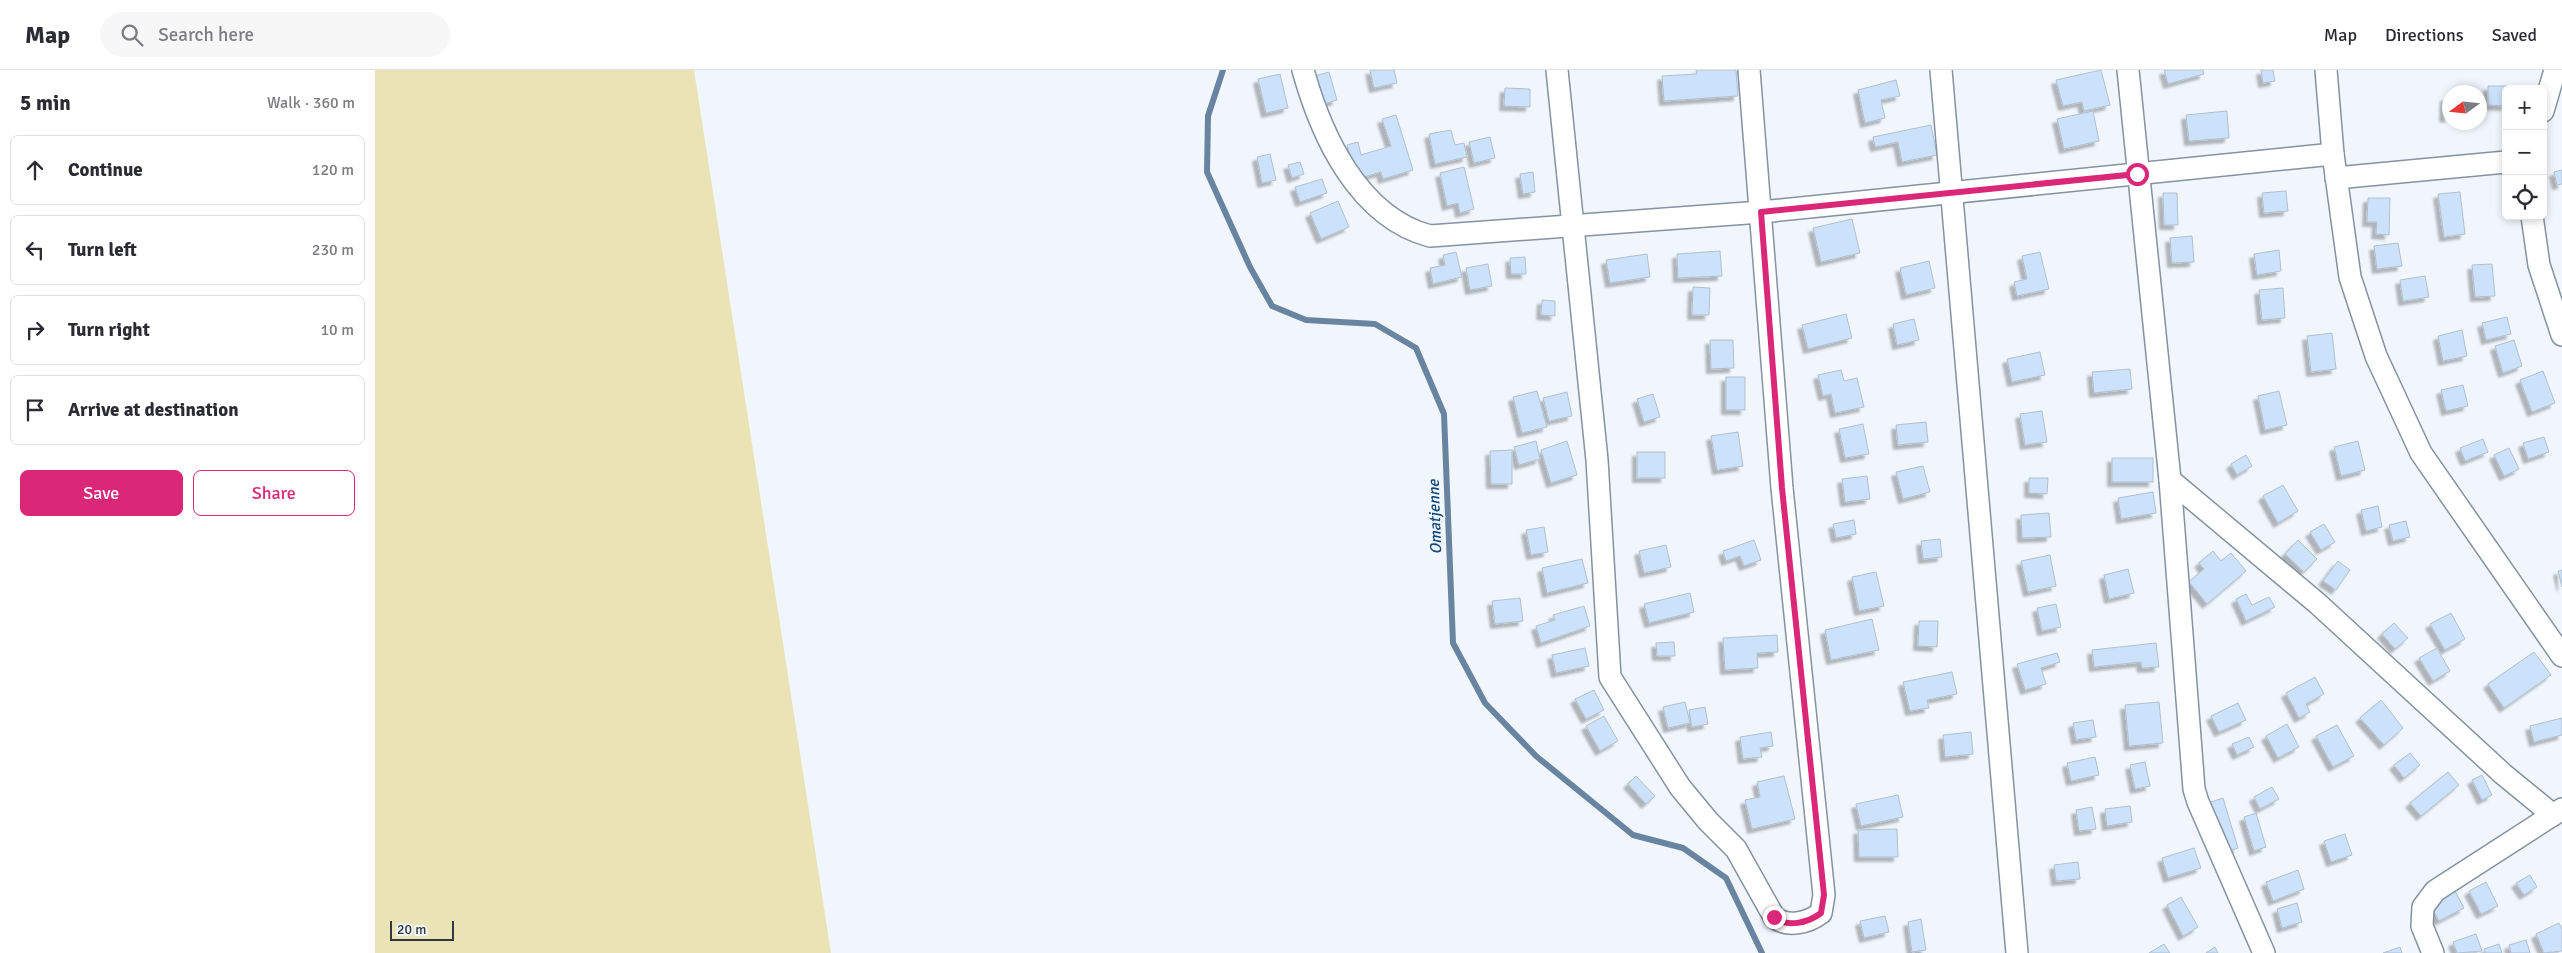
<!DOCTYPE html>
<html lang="en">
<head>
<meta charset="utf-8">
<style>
  :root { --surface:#fff; --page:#f7f7f7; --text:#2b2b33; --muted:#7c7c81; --line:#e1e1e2; --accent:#db2777 }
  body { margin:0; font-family:Signika,sans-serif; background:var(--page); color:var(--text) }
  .controls { position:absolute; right:15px; top:15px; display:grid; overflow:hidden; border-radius:8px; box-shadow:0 2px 8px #0003 }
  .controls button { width:45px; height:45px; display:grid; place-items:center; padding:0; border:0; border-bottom:1px solid var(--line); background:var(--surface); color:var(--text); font:25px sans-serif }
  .compass { position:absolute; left:2067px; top:15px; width:45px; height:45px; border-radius:50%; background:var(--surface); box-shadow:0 2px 8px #0003; rotate:255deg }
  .scale { position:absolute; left:15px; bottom:12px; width:64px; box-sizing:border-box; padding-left:5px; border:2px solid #32383f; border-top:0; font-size:14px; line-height:18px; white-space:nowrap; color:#32383f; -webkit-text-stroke:4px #f0f6fc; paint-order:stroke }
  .stop { position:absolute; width:15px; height:15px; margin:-11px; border:4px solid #db2777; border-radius:50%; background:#fff }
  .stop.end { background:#db2777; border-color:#fff; box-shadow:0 1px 5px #0008 }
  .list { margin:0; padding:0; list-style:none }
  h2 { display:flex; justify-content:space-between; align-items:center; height:65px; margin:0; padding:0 20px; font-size:21px }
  h2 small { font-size:16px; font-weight:400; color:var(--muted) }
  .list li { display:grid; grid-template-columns:32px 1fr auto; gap:15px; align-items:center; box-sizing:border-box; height:70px; margin:0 10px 10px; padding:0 10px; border:1px solid var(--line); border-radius:8px }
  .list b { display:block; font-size:19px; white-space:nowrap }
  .list em { font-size:16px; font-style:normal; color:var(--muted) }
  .actions { display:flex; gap:10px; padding:15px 20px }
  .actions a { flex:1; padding:11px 0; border:1px solid var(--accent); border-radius:8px; text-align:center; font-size:18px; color:var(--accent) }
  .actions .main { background:var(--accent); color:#fff }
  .icon { flex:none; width:28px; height:28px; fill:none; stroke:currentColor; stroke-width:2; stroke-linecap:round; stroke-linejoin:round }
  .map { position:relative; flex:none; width:2187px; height:883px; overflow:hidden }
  header { display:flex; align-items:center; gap:30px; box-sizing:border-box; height:70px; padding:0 25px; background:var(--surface); border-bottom:1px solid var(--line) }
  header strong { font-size:24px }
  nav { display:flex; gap:28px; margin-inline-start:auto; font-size:18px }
  .search { width:350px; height:45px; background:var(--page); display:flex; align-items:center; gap:12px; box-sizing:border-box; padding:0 18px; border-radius:28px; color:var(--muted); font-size:19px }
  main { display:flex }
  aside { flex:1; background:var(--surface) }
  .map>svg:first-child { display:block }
</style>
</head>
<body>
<header>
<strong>Map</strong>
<div class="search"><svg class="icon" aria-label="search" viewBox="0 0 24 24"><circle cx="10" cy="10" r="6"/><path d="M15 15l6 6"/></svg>Search here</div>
<nav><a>Map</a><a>Directions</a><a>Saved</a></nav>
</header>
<main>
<aside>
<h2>5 min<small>Walk · 360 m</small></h2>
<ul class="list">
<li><svg class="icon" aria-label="ahead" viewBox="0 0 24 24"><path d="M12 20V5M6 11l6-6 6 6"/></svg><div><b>Continue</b></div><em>120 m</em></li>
<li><svg class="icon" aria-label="left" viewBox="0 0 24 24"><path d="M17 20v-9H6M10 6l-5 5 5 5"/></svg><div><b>Turn left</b></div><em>230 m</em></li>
<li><svg class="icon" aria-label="right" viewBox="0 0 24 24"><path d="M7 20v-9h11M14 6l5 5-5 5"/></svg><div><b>Turn right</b></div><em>10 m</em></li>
<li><svg class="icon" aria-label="arrive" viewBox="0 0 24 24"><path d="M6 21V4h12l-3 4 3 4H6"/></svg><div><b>Arrive at destination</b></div></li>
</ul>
<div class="actions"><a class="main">Save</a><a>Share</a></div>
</aside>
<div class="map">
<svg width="2187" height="883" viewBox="0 0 2187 883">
  <defs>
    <filter id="shadow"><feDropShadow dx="-4.5" dy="4.5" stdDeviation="1" flood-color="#0004"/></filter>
  </defs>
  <rect width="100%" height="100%" fill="#f0f6fc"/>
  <!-- green -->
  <polygon fill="#e9e3b5" points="0,0 319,0 456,883 0,883"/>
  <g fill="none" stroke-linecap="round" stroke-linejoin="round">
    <!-- stream -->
    <polyline stroke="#6984a1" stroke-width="6" points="848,0 833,46 832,102 875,197 897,236 931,250 1000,254 1041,278 1069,344 1078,573 1110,633 1161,686 1258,765 1308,778 1351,808 1387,883"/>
  </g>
  <!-- building -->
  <g fill="#cce2fb" stroke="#b0bfcf" filter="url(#shadow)">
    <polygon points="995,0 1019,0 1022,13 999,18"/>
    <polygon points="1321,0 1361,0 1363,26 1289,31 1287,6 1322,4"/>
    <polygon points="1726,0 1735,35 1709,41 1707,32 1688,36 1681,10"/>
    <polygon points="1789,0 1828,0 1829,4 1793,14"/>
    <polygon points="1886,0 1898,0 1900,11 1888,13"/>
    <polygon points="954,2 962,30 945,35 936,7"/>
    <polygon points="905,4 913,38 891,43 883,9"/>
    <polygon points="1521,10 1525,26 1506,30 1510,48 1490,53 1483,20"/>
    <polygon points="2113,16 2144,16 2144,19 2131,19 2131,36 2113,35"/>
    <polygon points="1130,18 1155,19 1155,37 1129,36"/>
    <polygon points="2070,27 2074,27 2074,48 2069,47"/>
    <polygon points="1718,41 1724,71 1689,79 1682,49"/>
    <polygon points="1852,41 1854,68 1814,71 1811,45"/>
    <polygon points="1021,45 1038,100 1008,109 1006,102 982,109 972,75 983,72 986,85 1016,76 1007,49"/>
    <polygon points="1556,55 1562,85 1527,92 1523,72 1500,77 1498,67"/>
    <polygon points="1076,60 1080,75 1089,73 1092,87 1060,94 1054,64"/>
    <polygon points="1115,67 1120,88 1099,93 1094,72"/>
    <polygon points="895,84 901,110 887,113 882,87"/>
    <polygon points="925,92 929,104 917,108 913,95"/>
    <polygon points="1089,97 1099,139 1085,143 1083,133 1072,136 1065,103"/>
    <polygon points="2187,100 2187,114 2182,115 2179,102"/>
    <polygon points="1158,102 1160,122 1148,124 1145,104"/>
    <polygon points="947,109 952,123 925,132 920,117"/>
    <polygon points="1911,121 1913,141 1889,143 1887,123"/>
    <polygon points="2085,122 2090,164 2069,167 2063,124"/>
    <polygon points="1788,123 1802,123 1803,155 1789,155"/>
    <polygon points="1993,128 2015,128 2014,165 2001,164 2002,152 1992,152"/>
    <polygon points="963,131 974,157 946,169 935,143"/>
    <polygon points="1477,149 1485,183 1446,192 1438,158"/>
    <polygon points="1817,166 1819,192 1797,193 1795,168"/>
    <polygon points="2023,173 2027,196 2002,199 1999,176"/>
    <polygon points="1904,180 1906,201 1882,205 1879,184"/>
    <polygon points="1345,181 1347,206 1303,208 1302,184"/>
    <polygon points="1081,182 1087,207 1058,214 1055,198 1070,195 1068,185"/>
    <polygon points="1665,182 1674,219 1642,226 1639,212 1652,209 1647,186"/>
    <polygon points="1272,184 1275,207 1235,213 1231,190"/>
    <polygon points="1150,187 1151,204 1136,204 1135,188"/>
    <polygon points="1554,191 1560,218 1531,225 1525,198"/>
    <polygon points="1113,194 1117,216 1095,220 1091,198"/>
    <polygon points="2117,194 2120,226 2100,227 2097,195"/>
    <polygon points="2050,206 2054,227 2028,231 2025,210"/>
    <polygon points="1318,217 1335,218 1334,245 1317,245"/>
    <polygon points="1908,218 1910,248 1887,250 1884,220"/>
    <polygon points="1167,230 1180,231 1180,246 1166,245"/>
    <polygon points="1471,244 1477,268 1433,279 1427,255"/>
    <polygon points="2132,247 2136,264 2111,270 2107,253"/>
    <polygon points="1539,249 1544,270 1522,275 1518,254"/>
    <polygon points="2087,260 2092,286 2068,291 2063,266"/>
    <polygon points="1957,263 1961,299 1936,302 1932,266"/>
    <polygon points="1335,270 1358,270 1359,298 1336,299"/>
    <polygon points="2139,270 2147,296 2128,303 2120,276"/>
    <polygon points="1665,282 1670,305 1637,312 1632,289"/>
    <polygon points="1755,299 1757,319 1719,323 1717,302"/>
    <polygon points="1466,300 1469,311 1482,308 1489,337 1460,343 1456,324 1448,326 1443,305"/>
    <polygon points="2168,301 2180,333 2157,342 2145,310"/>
    <rect x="1351" y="307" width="19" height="33"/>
    <polygon points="2088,315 2093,336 2071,341 2066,320"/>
    <polygon points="1162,321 1172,357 1147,363 1138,327"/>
    <polygon points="1904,321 1912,355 1890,360 1883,326"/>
    <polygon points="1192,322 1197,346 1174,351 1168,328"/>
    <polygon points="1278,324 1285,347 1269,352 1262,329"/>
    <polygon points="1667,341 1672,372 1650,375 1645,344"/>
    <polygon points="1551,352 1553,372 1523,375 1521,355"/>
    <polygon points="1488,354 1494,384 1470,388 1464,359"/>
    <polygon points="1363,362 1368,396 1342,400 1336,366"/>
    <polygon points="2169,367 2174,382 2153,389 2148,373"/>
    <polygon points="2108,369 2113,382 2090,391 2085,378"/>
    <polygon points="1161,371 1165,389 1144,395 1139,377"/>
    <polygon points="1192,371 1202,405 1176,413 1166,380"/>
    <polygon points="1983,371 1990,400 1966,406 1959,377"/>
    <polygon points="2134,378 2144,399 2129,406 2119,385"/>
    <polygon points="1137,380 1137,414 1116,414 1115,381"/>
    <rect x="1262" y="382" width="28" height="26"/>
    <polygon points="1871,385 1877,396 1862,405 1856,394"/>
    <rect x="1737" y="388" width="41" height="24"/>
    <polygon points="1548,396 1555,422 1528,429 1521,402"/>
    <polygon points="1492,406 1495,429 1470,432 1467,409"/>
    <polygon points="1654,408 1673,408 1672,424 1654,423"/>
    <polygon points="1908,415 1923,441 1903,453 1888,426"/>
    <polygon points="1778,422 1781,443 1746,449 1743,428"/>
    <polygon points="2003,436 2007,457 1991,461 1986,440"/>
    <polygon points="1674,443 1676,467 1647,468 1646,445"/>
    <polygon points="1479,450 1481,464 1461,468 1458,454"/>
    <polygon points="2031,451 2035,467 2018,471 2014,455"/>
    <polygon points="1949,454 1960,472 1946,480 1935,462"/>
    <polygon points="1169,457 1173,482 1156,485 1151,460"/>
    <polygon points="1565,469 1567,487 1548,489 1546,471"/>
    <polygon points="1379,470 1386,490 1369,496 1365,486 1351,491 1348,481"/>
    <polygon points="1923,470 1942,489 1929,502 1910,484"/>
    <polygon points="1291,475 1296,497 1269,503 1264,481"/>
    <polygon points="1838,481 1846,491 1856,483 1871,501 1832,534 1814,512 1829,499 1824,493"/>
    <polygon points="1675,485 1681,516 1653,522 1646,491"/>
    <polygon points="1207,489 1213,513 1172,523 1167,498"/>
    <polygon points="1963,491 1975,500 1961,520 1948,511"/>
    <polygon points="1753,499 1759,523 1734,529 1729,505"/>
    <polygon points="2187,500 2187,517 2183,501"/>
    <polygon points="1501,502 1509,536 1484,541 1477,507"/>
    <polygon points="1315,523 1319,542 1274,553 1269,534"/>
    <polygon points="1871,524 1877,535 1894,527 1900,537 1871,551 1861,529"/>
    <polygon points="1145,528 1148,551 1120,554 1117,531"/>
    <polygon points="1681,534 1686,557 1667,561 1662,538"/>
    <polygon points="1209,536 1215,556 1166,573 1161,556 1180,550 1178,545"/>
    <polygon points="2076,543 2090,569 2070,580 2055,554"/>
    <polygon points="1497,549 1504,580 1456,590 1450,560"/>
    <polygon points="1544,551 1563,551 1562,577 1543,576"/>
    <polygon points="2019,553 2033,568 2020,579 2007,564"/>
    <polygon points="1402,565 1403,582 1382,583 1383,598 1350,600 1348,568"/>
    <polygon points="1299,572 1300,586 1282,586 1281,573"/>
    <polygon points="1781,573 1784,597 1767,598 1766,592 1719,597 1717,580"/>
    <polygon points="1210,578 1214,596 1181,603 1177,585"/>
    <polygon points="2062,578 2075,601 2058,611 2044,588"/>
    <polygon points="2159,582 2176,605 2129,638 2113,614"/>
    <polygon points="1682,583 1685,592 1666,598 1671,614 1650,620 1642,594"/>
    <polygon points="1577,602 1582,624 1552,630 1554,638 1535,641 1528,612"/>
    <polygon points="1940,607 1949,624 1931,634 1935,642 1924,648 1911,623"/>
    <polygon points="1219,620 1229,640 1211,649 1200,629"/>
    <polygon points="2006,630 2028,658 2009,675 1985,648"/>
    <polygon points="1310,632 1315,653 1293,658 1288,637"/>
    <polygon points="1784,632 1788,673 1754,676 1750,635"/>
    <polygon points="1863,633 1871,650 1844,662 1836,646"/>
    <polygon points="1330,637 1333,654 1317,657 1314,640"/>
    <polygon points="1229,646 1243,671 1225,681 1211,656"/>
    <polygon points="2187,648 2187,665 2159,672 2155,656"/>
    <polygon points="1718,650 1721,667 1701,670 1698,653"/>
    <polygon points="1912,654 1924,677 1903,688 1891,666"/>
    <polygon points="1962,655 1979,686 1958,697 1941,666"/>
    <polygon points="1396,662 1398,676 1385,678 1387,687 1368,689 1365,667"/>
    <polygon points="1596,662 1598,684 1570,687 1568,665"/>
    <polygon points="1874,667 1879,677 1862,685 1857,674"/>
    <polygon points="2035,683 2045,695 2029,708 2019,695"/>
    <polygon points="1720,687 1724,705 1696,711 1692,693"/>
    <polygon points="1770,692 1775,716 1760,719 1755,695"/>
    <polygon points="2073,702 2084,715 2046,746 2035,733"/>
    <polygon points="2107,705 2117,725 2107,730 2097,710"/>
    <polygon points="1261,706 1280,726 1271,734 1253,714"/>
    <polygon points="1409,706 1420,749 1377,759 1370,730 1385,727 1382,712"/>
    <polygon points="1897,717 1904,729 1885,739 1879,727"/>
    <polygon points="1523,725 1528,747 1486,756 1481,734"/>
    <polygon points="1848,728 1863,778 1848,783 1833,733"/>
    <polygon points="1755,736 1757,752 1732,756 1730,739"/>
    <polygon points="1717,737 1721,759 1704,761 1701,740"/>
    <polygon points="1881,743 1891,777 1879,781 1869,747"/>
    <polygon points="1522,759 1523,787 1484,787 1483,760"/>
    <polygon points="1970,764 1977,785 1956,792 1949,771"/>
    <polygon points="1819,778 1826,798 1793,808 1787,788"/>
    <polygon points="1703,792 1705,809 1681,811 1679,795"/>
    <polygon points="1923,800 1929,819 1898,831 1891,812"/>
    <polygon points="2155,805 2162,817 2149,825 2141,813"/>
    <polygon points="2111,812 2123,836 2106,844 2094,821"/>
    <polygon points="2080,821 2089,838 2064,851 2055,834"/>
    <polygon points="1806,827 1823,857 1808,866 1792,835"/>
    <polygon points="1922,833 1927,852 1907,858 1902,839"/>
    <polygon points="1510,846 1514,862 1489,868 1485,851"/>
    <polygon points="1546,849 1551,880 1537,882 1533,852"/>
    <polygon points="2184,853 2187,859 2187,881 2169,883 2161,864"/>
    <polygon points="2101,864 2107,881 2082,883 2078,872"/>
    <polygon points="2151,870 2155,883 2136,883 2134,875"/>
    <polygon points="1789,874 1795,883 1774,883"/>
    <polygon points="2124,874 2127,883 2111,883 2109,879"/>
    <polygon points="1840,877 1843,883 1831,883"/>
    <polygon points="2025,877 2027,883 2008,883"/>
  </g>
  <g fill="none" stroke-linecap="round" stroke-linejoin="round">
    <!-- minor casing -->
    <g stroke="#8492a1" stroke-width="24">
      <g id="minor">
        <path d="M928,0C946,65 983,147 1055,166L1386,142L1958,84"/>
        <path d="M1182,0L1222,390L1235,607L1305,717L1333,751L1361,779L1399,847C1412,858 1433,853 1446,843L1449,825L1407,418L1374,0"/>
        <polyline points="1566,0 1642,883"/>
        <polyline points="1753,0 1795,410 1819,719 1823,732 1889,883"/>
        <polyline points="1951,0 1958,84 1975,207 2001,286 2046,383 2187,586"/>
        <polyline points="2168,41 2180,0"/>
        <polyline points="1961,108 2131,92"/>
        <polyline points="2157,146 2164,195 2187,265"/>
        <polyline points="1795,410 1942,533 2128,704 2178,745"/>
        <polyline points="2058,883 2047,856 2048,837 2060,821 2187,739"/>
      </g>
    </g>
    <!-- minor -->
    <use href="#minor" stroke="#fff" stroke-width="21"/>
  </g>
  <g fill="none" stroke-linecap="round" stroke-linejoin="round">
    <!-- route -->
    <path stroke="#db2777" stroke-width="6" d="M1399,847C1412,858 1433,853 1446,843L1449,825L1407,418L1386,142L1762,104"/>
  </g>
  <g text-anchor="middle" stroke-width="4" stroke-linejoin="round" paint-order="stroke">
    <!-- water labels -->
    <g font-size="16" font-style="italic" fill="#124778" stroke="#f0f6fc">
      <text transform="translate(1059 447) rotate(-92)" y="6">Omatjenne</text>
    </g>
  </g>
</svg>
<div class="controls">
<button>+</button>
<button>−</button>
<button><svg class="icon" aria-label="locate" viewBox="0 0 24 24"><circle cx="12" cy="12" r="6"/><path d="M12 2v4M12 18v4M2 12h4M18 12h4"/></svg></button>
</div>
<svg class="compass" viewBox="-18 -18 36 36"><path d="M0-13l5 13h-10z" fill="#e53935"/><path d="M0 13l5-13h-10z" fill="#7c7c81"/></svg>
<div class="scale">20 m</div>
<div class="stop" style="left:1762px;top:104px"></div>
<div class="stop end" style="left:1399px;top:847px"></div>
</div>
</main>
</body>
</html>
